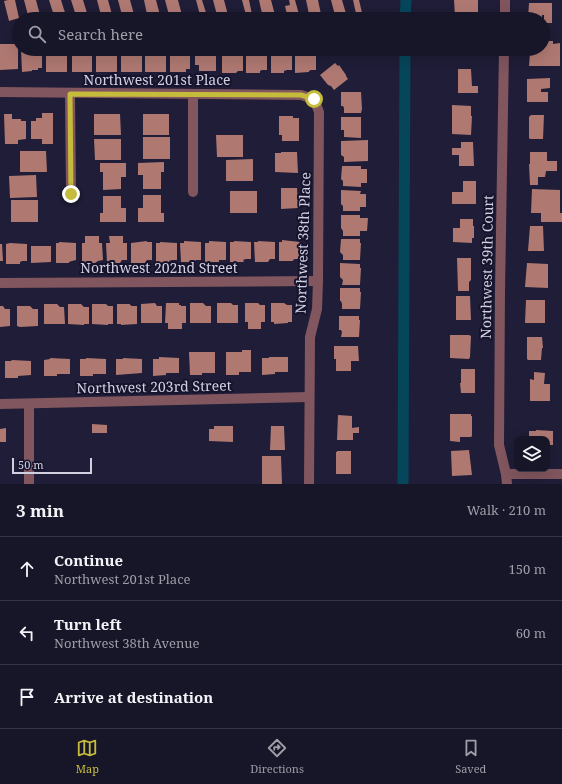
<!DOCTYPE html>
<html lang="en">
<head>
<meta charset="utf-8">
<style>
  :root { --surface:#171629; --page:#201f31; --text:#f1f3f6; --muted:#9e9fa8; --line:#363546; --accent:#c6bc3c }
  body { margin:0; font-family:"Noto Serif",serif; background:var(--page); color:var(--text) }
  .controls { position:absolute; right:12px; bottom:12px; display:grid; overflow:hidden; border-radius:8px; box-shadow:0 4px 16px #0002 }
  .controls button { width:36px; height:36px; display:grid; place-items:center; padding:0; border:0; border-bottom:1px solid var(--line); background:var(--surface); color:var(--text); font:20px sans-serif }
  .scale { position:absolute; left:12px; bottom:10px; width:80px; box-sizing:border-box; padding-left:4px; border:2px solid #d0d0e1; border-top:0; font-size:11px; line-height:14px; white-space:nowrap; color:#d0d0e1; -webkit-text-stroke:3px #16132d; paint-order:stroke }
  .stop { position:absolute; width:12px; height:12px; margin:-9px; border:3px solid #c6bc3c; border-radius:50%; background:#fff }
  .stop.end { background:#c6bc3c; border-color:#fff; box-shadow:0 1px 4px #0008 }
  .list { margin:0; padding:0; list-style:none }
  h2 { display:flex; justify-content:space-between; align-items:center; height:52px; margin:0; padding:0 16px; font-size:17px }
  h2 small { font-size:13px; font-weight:400; color:var(--muted) }
  .list li { display:grid; grid-template-columns:26px 1fr auto; gap:12px; align-items:center; box-sizing:border-box; height:64px; padding:0 16px; border-top:1px solid var(--line) }
  .list b { display:block; font-size:15px; white-space:nowrap }
  .list p { margin:0; font-size:13px; white-space:nowrap; color:var(--muted) }
  .list em { font-size:13px; font-style:normal; color:var(--muted) }
  .icon { flex:none; width:22px; height:22px; fill:none; stroke:currentColor; stroke-width:2; stroke-linecap:round; stroke-linejoin:round }
  .map { position:relative; flex:none; width:562px; height:484px; overflow:hidden }
  .search { position:absolute; background:var(--surface); box-shadow:0 4px 16px #0002; left:12px; right:12px; top:12px; height:44px; display:flex; align-items:center; gap:10px; box-sizing:border-box; padding:0 14px; border-radius:22px; color:var(--muted); font-size:15px }
  .sheet { height:244px; background:var(--surface) }
  nav { display:flex; justify-content:space-around; align-items:center; box-sizing:border-box; height:56px; border-top:1px solid var(--line); background:var(--surface); font-size:11px; color:var(--muted) }
  nav a { display:grid; justify-items:center; gap:2px }
  nav .on { color:var(--accent) }
  .map>svg:first-child { display:block }
</style>
</head>
<body>
<div class="map">
<svg width="562" height="484" viewBox="0 0 562 484">
  <rect width="100%" height="100%" fill="#1f1d37"/>
  <g fill="none" stroke-linecap="round" stroke-linejoin="round">
    <!-- canal -->
    <g stroke="#06465b" stroke-width="11">
      <polyline points="405,19 406,0"/>
      <polyline points="403,484 405,49"/>
    </g>
  </g>
  <!-- building -->
  <g fill="#af7972">
    <polygon points="8,0 15,0 19,18 9,21 4,1"/>
    <polygon points="24,0 36,0 41,19 29,19"/>
    <polygon points="49,0 61,0 67,19 55,19"/>
    <polygon points="71,0 83,0 87,13 82,14 84,19 77,19"/>
    <polygon points="97,0 108,0 113,18 102,19"/>
    <polygon points="118,0 130,0 135,18 123,19"/>
    <polygon points="144,0 156,0 161,19 148,19"/>
    <polygon points="165,0 178,0 183,19 170,19"/>
    <polygon points="196,0 202,0 208,19 201,19"/>
    <polygon points="213,0 224,0 229,19 218,19"/>
    <polygon points="242,0 249,0 253,19 247,19"/>
    <polygon points="259,0 271,0 275,15 263,18"/>
    <polygon points="289,0 295,0 300,18 288,19 285,6 290,5"/>
    <polygon points="306,0 318,0 322,19 310,19"/>
    <polygon points="331,0 342,0 347,17 336,19"/>
    <polygon points="353,0 359,0 363,17 357,18"/>
    <polygon points="454,0 478,0 478,19 455,17"/>
    <polygon points="529,3 552,3 552,23 544,23 544,15 542,15 542,19 528,19"/>
    <polygon points="543,41 553,41 553,44 560,43 560,66 529,66 530,53 531,52 531,49 543,49"/>
    <polygon points="0,44 18,44 18,69 0,70"/>
    <polygon points="21,49 42,49 42,68 38,68 38,70 32,70 32,71 22,72"/>
    <rect x="46" y="49" width="21" height="23"/>
    <rect x="72" y="49" width="20" height="23"/>
    <rect x="96" y="49" width="21" height="23"/>
    <rect x="121" y="49" width="21" height="23"/>
    <rect x="145" y="49" width="21" height="23"/>
    <polygon points="170,49 190,49 190,69 186,69 186,72 170,72"/>
    <polygon points="195,49 216,49 216,71 199,71 199,65 195,65"/>
    <polygon points="225,49 238,49 238,53 243,53 243,71 238,71 236,73 222,73 222,53 225,53"/>
    <polygon points="298,49 312,49 312,53 316,53 316,70 311,70 309,71 309,72 295,73 295,53 298,53"/>
    <rect x="455" y="49" width="21" height="7"/>
    <polygon points="250,52 267,53 267,70 262,70 260,71 260,73 246,73 246,54 250,53"/>
    <polygon points="274,52 292,53 292,70 287,70 284,71 284,73 271,73 271,53 274,53"/>
    <polygon points="335,63 338,66 339,65 346,75 346,76 348,79 334,90 331,86 328,85 320,75"/>
    <polygon points="458,69 471,69 472,86 478,86 478,93 458,93"/>
    <polygon points="550,78 550,88 541,89 541,92 548,92 548,102 527,102 527,79"/>
    <polygon points="341,92 361,92 362,109 361,113 344,113 344,108 343,106 341,106"/>
    <polygon points="452,105 471,106 471,116 472,116 471,135 452,134"/>
    <polygon points="42,113 53,113 53,144 42,144 42,139 31,139 31,121 36,121 36,118 42,118"/>
    <polygon points="4,114 12,114 12,119 21,119 21,121 26,121 26,139 18,140 18,144 5,144"/>
    <polygon points="94,114 120,114 121,135 94,135"/>
    <rect x="143" y="114" width="26" height="21"/>
    <polygon points="531,115 544,115 543,139 530,139 529,138 529,117"/>
    <polygon points="279,116 293,116 293,118 299,118 299,141 282,141 282,135 279,135"/>
    <polygon points="341,117 361,117 361,138 344,137 344,130 341,130"/>
    <polygon points="216,135 243,135 243,157 217,157"/>
    <rect x="143" y="137" width="27" height="22"/>
    <polygon points="94,139 121,139 121,160 95,160"/>
    <polygon points="368,140 368,161 344,162 344,157 341,155 341,141"/>
    <polygon points="461,142 473,142 474,166 459,166 459,155 452,155 452,148 461,148"/>
    <polygon points="20,151 46,151 47,172 20,172"/>
    <polygon points="281,152 297,152 298,173 275,172 275,153 281,153"/>
    <polygon points="530,152 547,152 547,161 557,161 557,171 546,171 545,177 538,177 538,185 530,185 529,164 530,164"/>
    <polygon points="253,159 253,181 226,181 226,160"/>
    <polygon points="164,162 164,172 161,172 161,189 143,189 143,175 138,175 138,163"/>
    <polygon points="100,163 126,163 126,177 121,177 121,189 103,190 103,172 100,172"/>
    <polygon points="342,166 361,166 361,169 367,169 367,183 361,183 361,187 343,186 343,181 341,179"/>
    <polygon points="36,175 37,197 10,198 9,176"/>
    <polygon points="463,181 476,181 476,204 452,204 452,192 463,192"/>
    <polygon points="281,188 297,188 298,208 281,209"/>
    <polygon points="532,189 560,190 560,213 562,213 562,222 541,222 541,213 531,213"/>
    <polygon points="341,190 361,191 360,194 366,194 366,207 360,207 360,211 343,211 343,206 341,204"/>
    <rect x="230" y="191" width="27" height="22"/>
    <polygon points="143,195 161,195 161,213 164,213 164,222 138,222 138,208 143,208"/>
    <polygon points="103,196 121,196 121,208 126,208 126,222 100,222 100,213 103,213"/>
    <rect x="11" y="200" width="27" height="22"/>
    <polygon points="341,215 360,215 360,218 368,218 367,231 360,231 360,236 343,236 343,231 341,228"/>
    <polygon points="460,219 473,219 473,226 474,226 474,238 472,238 472,243 453,242 453,228 460,228"/>
    <polygon points="530,226 543,226 544,251 528,251"/>
    <polygon points="85,236 99,236 99,243 102,243 103,260 98,261 95,263 82,263 82,243 85,243"/>
    <polygon points="109,236 123,236 123,243 127,243 127,260 122,260 120,263 107,263 106,243 110,243"/>
    <polygon points="341,239 360,239 360,243 361,243 360,260 343,260 343,255 340,252"/>
    <polygon points="282,240 300,242 300,259 295,259 293,260 293,261 279,261 279,242 282,242"/>
    <polygon points="147,241 147,242 152,242 152,260 147,260 145,263 131,263 131,243"/>
    <polygon points="184,241 201,242 201,260 196,260 194,262 181,262 180,243 184,243"/>
    <polygon points="209,241 226,242 226,260 219,260 219,262 205,262 205,243 209,243"/>
    <polygon points="234,241 251,242 251,259 246,259 243,260 244,262 230,262 230,242 234,242"/>
    <polygon points="258,241 275,242 275,259 270,259 268,262 255,262 254,242 258,242"/>
    <polygon points="59,242 76,243 76,260 72,261 69,262 69,263 56,263 56,243 59,243"/>
    <polygon points="160,242 177,243 177,260 172,260 169,261 169,262 156,263 156,243 160,243"/>
    <polygon points="10,243 27,244 27,261 22,261 20,262 20,264 6,264 6,244"/>
    <polygon points="0,244 2,244 3,261 0,261"/>
    <polygon points="31,246 51,246 51,262 31,263"/>
    <polygon points="457,258 471,258 471,280 469,282 469,291 458,291"/>
    <polygon points="340,263 360,264 360,268 361,268 360,285 342,285 343,280 340,277"/>
    <polygon points="527,263 548,264 548,288 525,287"/>
    <polygon points="340,288 360,288 360,292 361,292 360,309 342,309 342,304 341,301 340,301"/>
    <polygon points="456,296 470,296 471,320 456,320"/>
    <polygon points="526,300 545,300 545,323 525,323"/>
    <polygon points="155,303 157,306 162,306 162,323 141,323 141,304"/>
    <polygon points="166,303 179,303 179,305 181,305 181,306 186,306 186,323 182,323 182,329 168,329 168,323 165,323"/>
    <polygon points="190,303 203,303 206,306 211,306 211,323 190,323"/>
    <polygon points="217,303 231,303 233,305 238,305 238,323 217,323"/>
    <polygon points="245,303 258,303 260,305 265,305 265,322 261,322 261,329 248,329 248,322 245,322"/>
    <polygon points="271,303 284,303 287,305 292,305 292,322 288,322 288,323 274,324 274,322 271,322"/>
    <polygon points="44,304 57,304 60,307 64,307 65,324 44,324"/>
    <polygon points="68,304 81,304 84,307 89,307 89,324 84,324 84,325 68,324"/>
    <polygon points="92,304 106,304 108,306 113,306 113,324 108,324 108,325 92,324"/>
    <polygon points="117,304 130,304 130,305 132,306 137,306 137,324 121,325 121,324 117,324"/>
    <polygon points="0,306 3,306 5,309 10,309 10,326 0,327"/>
    <polygon points="17,306 30,306 33,309 38,309 38,326 20,327 17,326"/>
    <polygon points="339,316 359,316 359,320 360,320 359,337 341,337 342,332 341,330 339,330"/>
    <polygon points="450,335 469,335 471,336 470,357 469,359 450,358"/>
    <polygon points="527,337 542,337 543,348 542,348 541,360 528,360 527,359"/>
    <polygon points="334,346 358,346 359,361 351,361 351,371 336,371 336,359 334,359"/>
    <polygon points="242,350 251,350 251,372 239,372 239,375 226,375 226,352 242,352"/>
    <polygon points="189,352 215,352 215,373 202,373 202,375 190,375"/>
    <polygon points="159,357 179,358 179,373 166,373 166,375 153,376 153,359 159,359"/>
    <polygon points="269,357 288,357 288,372 275,372 275,374 262,375 262,358 269,358"/>
    <polygon points="50,358 70,359 70,374 57,374 57,376 44,376 44,360 50,359"/>
    <polygon points="86,358 106,359 106,374 93,374 93,376 80,376 80,359 86,359"/>
    <polygon points="123,358 142,359 142,373 116,375 116,359 123,359"/>
    <polygon points="12,360 31,361 31,375 18,376 18,378 5,378 5,361 11,361"/>
    <polygon points="461,369 475,369 475,393 461,393 460,383 461,383"/>
    <polygon points="534,372 545,373 544,384 550,384 550,401 530,401 530,379 534,380"/>
    <polygon points="450,414 471,414 471,416 472,416 472,436 471,437 460,437 460,442 450,441"/>
    <polygon points="338,415 352,416 352,428 359,427 359,433 353,433 353,440 337,440"/>
    <polygon points="92,424 107,425 107,433 92,433"/>
    <polygon points="214,426 233,426 233,442 209,441 209,429 214,429"/>
    <polygon points="271,426 284,426 285,450 270,450"/>
    <polygon points="6,428 6,442 0,442 0,429"/>
    <polygon points="536,430 553,431 553,445 547,445 547,439 529,439 529,431 536,431"/>
    <polygon points="469,450 472,475 452,476 451,451"/>
    <polygon points="337,451 351,451 351,474 336,474 336,452 337,452"/>
    <polygon points="262,456 281,456 282,484 262,484"/>
  </g>
  <g fill="none" stroke-linecap="round" stroke-linejoin="round">
    <!-- minor -->
    <g stroke="#81565e" stroke-width="10">
      <polyline points="505,19 505,0"/>
      <polyline points="504,49 500,292 499,445 506,474 507,484"/>
      <polyline points="0,92 301,95 314,99 319,112 318,281 317,309 310,337 309,484"/>
      <polyline points="70,94 71,194"/>
      <polyline points="193,192 193,94"/>
      <polyline points="0,283 318,281"/>
      <polyline points="0,404 309,397"/>
      <polyline points="506,474 562,474"/>
      <polyline points="29,484 29,404"/>
    </g>
  </g>
  <g fill="none" stroke-linecap="round" stroke-linejoin="round">
    <!-- route -->
    <polyline stroke="#c6bc3c" stroke-width="5" points="71,194 70,94 301,95 314,99"/>
  </g>
  <g text-anchor="middle" stroke-width="4" stroke-linejoin="round" paint-order="stroke">
    <!-- street labels -->
    <g font-size="14" fill="#d0d0e1" stroke="#16132d">
      <text x="157" y="85">Northwest 201st Place</text>
      <text transform="translate(303 243) rotate(-88)" y="5">Northwest 38th Place</text>
      <text transform="translate(487 267) rotate(-89)" y="5">Northwest 39th Court</text>
      <text x="159" y="273">Northwest 202nd Street</text>
      <text transform="translate(154 387) rotate(-1)" y="5">Northwest 203rd Street</text>
    </g>
  </g>
</svg>
<div class="controls">
<button><svg class="icon" aria-label="layers" viewBox="0 0 24 24"><path d="M12 4l9 5-9 5-9-5zM3 14l9 5 9-5"/></svg></button>
</div>
<div class="scale">50 m</div>
<div class="stop" style="left:314px;top:99px"></div>
<div class="stop end" style="left:71px;top:194px"></div>
<div class="search"><svg class="icon" aria-label="search" viewBox="0 0 24 24"><circle cx="10" cy="10" r="6"/><path d="M15 15l6 6"/></svg>Search here</div>
</div>
<section class="sheet">
<h2>3 min<small>Walk · 210 m</small></h2>
<ul class="list">
<li><svg class="icon" aria-label="ahead" viewBox="0 0 24 24"><path d="M12 20V5M6 11l6-6 6 6"/></svg><div><b>Continue</b><p>Northwest 201st Place</p></div><em>150 m</em></li>
<li><svg class="icon" aria-label="left" viewBox="0 0 24 24"><path d="M17 20v-9H6M10 6l-5 5 5 5"/></svg><div><b>Turn left</b><p>Northwest 38th Avenue</p></div><em>60 m</em></li>
<li><svg class="icon" aria-label="arrive" viewBox="0 0 24 24"><path d="M6 21V4h12l-3 4 3 4H6"/></svg><div><b>Arrive at destination</b></div></li>
</ul>
</section>
<nav>
<a class="on"><svg class="icon" aria-label="map" viewBox="0 0 24 24"><path d="M3 6l6-2 6 2 6-2v14l-6 2-6-2-6 2zM9 4v14M15 6v14"/></svg>Map</a>
<a><svg class="icon" aria-label="directions" viewBox="0 0 24 24"><path d="M12 3l9 9-9 9-9-9zM9 14v-3h6M13 9l2 2-2 2"/></svg>Directions</a>
<a><svg class="icon" aria-label="saved" viewBox="0 0 24 24"><path d="M7 4h10v16l-5-4-5 4z"/></svg>Saved</a>
</nav>
</body>
</html>
